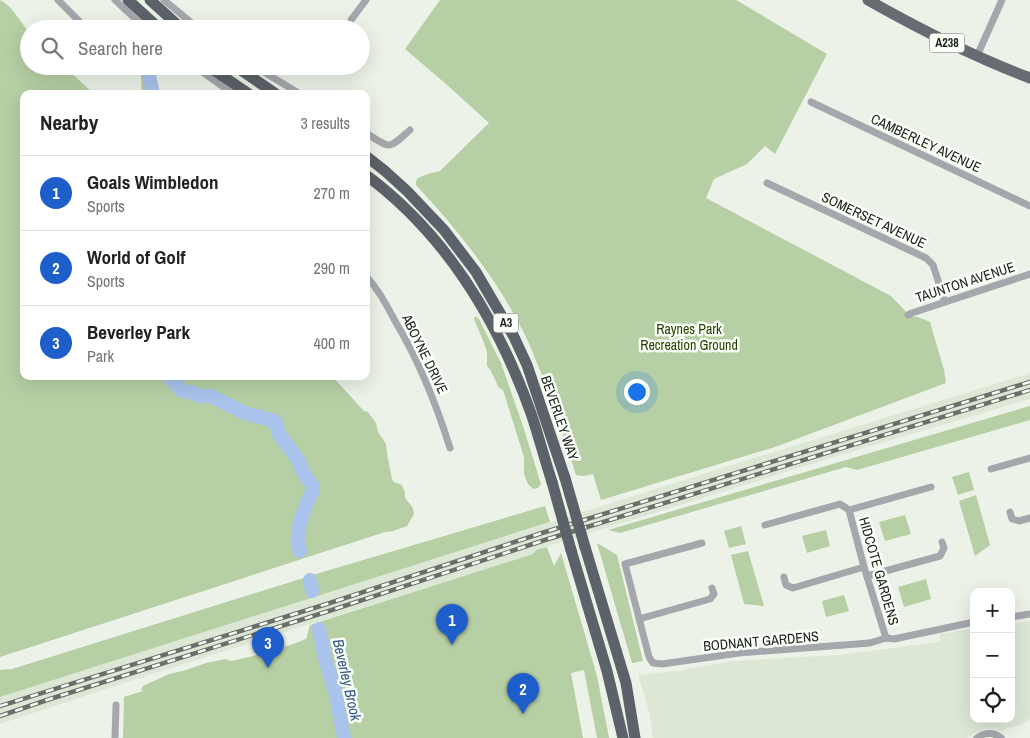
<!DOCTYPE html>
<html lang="en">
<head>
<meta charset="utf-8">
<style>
  :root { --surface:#fff; --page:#f6f6f6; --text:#222; --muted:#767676; --line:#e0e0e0; --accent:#1e5eca }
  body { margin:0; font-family:"Archivo Narrow",sans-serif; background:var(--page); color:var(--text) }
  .controls { position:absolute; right:15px; bottom:15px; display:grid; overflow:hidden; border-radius:10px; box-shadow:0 5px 20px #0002 }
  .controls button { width:45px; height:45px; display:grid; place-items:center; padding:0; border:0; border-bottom:1px solid var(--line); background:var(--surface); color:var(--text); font:25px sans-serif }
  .you { position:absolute; left:636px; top:391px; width:18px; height:18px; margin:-12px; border:4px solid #fff; border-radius:50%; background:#1a73e8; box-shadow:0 0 0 8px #1a73e833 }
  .badge { display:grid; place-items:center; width:32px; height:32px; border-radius:50%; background:var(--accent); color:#fff; font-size:16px; font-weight:700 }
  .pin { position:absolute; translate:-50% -41px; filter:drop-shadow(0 1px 2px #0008) }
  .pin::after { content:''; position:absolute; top:26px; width:18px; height:15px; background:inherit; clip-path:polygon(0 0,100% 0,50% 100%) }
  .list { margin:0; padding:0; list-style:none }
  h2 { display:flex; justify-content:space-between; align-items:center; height:65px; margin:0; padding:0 20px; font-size:21px }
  h2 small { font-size:16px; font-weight:400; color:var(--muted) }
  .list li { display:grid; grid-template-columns:32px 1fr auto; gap:15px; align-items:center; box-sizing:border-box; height:75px; padding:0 20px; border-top:1px solid var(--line) }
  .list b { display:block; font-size:19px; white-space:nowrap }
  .list p { margin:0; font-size:16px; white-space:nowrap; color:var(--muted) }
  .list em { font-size:16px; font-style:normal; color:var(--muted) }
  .icon { flex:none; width:28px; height:28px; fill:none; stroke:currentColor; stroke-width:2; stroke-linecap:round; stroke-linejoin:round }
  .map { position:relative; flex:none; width:1030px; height:738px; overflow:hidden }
  .search { position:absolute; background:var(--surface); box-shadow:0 5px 20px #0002; left:20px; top:20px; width:350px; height:55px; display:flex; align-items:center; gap:12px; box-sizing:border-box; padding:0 18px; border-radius:28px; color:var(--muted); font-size:19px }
  .panel { position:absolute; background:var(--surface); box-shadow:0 5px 20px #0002; left:20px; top:90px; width:350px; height:290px; border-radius:10px }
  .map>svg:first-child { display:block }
</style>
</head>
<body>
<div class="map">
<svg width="1030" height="738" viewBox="0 0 1030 738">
  <rect width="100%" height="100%" fill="#ecf2e8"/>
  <!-- built -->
  <g fill="#dde7d6">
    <polygon points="1030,373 1030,399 844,454 536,550 533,554 152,674 0,724 0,697 709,472"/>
    <polygon points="1030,621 1030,719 1020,725 1007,728 1002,731 995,729 986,729 973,734 967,738 653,738 650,715 639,678 639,675 683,670 733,661 838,655 940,642 940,634 974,628 974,719 1011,719 1011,624"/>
  </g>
  <!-- green -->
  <g fill="#b6cfa4">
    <path d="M0,0C12,5 20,22 29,32V66H64L94,94H24V376H332L364,411L368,412L376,423L378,432L386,444L387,454L392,479L394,482L402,485L405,493V498L413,508L414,514L407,526L393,531L385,532L0,657Z"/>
    <path d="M440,0H736L827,54L775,154L765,146L747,164L714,179L706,198L891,296L910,316L918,317L930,322L944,370L946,383L775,447L601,500L593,474L583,476L576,475C566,442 555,410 543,378C536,361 530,344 522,329C494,275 457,229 416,185V181L418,178L428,174L440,171L489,123L446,84L405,49Z"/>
    <polygon points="141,66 148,66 155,94 142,94 141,81"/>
    <polygon points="475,316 479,319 501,363 523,426 541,484 538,488 533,489 528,484 524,474 524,457 503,390 499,388 491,371 487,366 487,352 484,343 474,319"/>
    <polygon points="1030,406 1030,420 857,470 846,467 620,533 608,530"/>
    <polygon points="969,472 974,490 958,495 952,477"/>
    <polygon points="976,495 990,545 975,556 959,501"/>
    <polygon points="545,506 550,522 0,697 0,670 12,669 326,571"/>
    <polygon points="905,515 911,534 885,541 879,522"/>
    <polygon points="741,526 746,544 729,548 724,531"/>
    <polygon points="826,530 830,546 807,553 802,536"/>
    <polygon points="597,543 617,555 643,661 632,663"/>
    <path d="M547,547L554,566L561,553L597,676L609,738H597L584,670L571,673L583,738H123L124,697L143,691L141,690L143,686L169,674L186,670L206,663L226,659L231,661C256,656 281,649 306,639L310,625L533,554L536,550Z"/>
    <polygon points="748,551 764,606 744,604 731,555"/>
    <polygon points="926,579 931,599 904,607 898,587"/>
    <polygon points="844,595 849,611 826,617 822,601"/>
  </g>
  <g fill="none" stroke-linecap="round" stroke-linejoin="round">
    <!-- river -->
    <g stroke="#a9c3ed" stroke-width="14">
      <polyline points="147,66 153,94"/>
      <path d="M168,376L182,391L191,392L200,396H211L235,408L244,413L275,421L279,434L299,461L302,471L312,485L313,491C306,503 296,529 298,543C298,546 299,548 300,551"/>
      <polyline points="310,580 312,591"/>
      <polyline points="319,629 326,662 336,695 344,738"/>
    </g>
    <!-- minor -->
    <g stroke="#a5a7ac" stroke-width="7">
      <polyline points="58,0 87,29"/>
      <polyline points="115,0 146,29"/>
      <polyline points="164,0 199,29"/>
      <polyline points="351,20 366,0"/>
      <polyline points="977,56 1002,0"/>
      <polyline points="194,66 233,94"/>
      <polyline points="254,66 300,94"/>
      <polyline points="811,102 1030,206"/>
      <path d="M366,133C391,149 388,150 410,130"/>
      <polyline points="767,183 926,258 933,265 945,302"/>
      <path d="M366,276C378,289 387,305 395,321C419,361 436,403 450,448"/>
      <polyline points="908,315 912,313 1030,274"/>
      <polyline points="991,469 1030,458"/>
      <polyline points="849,510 864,567 886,638"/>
      <polyline points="1010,512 1012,519 1019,521 1030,518"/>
      <polyline points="765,525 840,504 849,510 931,487"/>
      <polyline points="702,543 625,564 649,657 653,663 662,664 739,653 870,643 886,638 894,639 974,622"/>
      <polyline points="867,576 940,556 944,548 942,542"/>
      <polyline points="784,577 786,585 793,588 864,567"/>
      <polyline points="1011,617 1030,614"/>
      <polyline points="639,619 710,599 714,594 712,588"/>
      <polyline points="115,738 116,705"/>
      <path d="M977,738C984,733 993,731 1001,738"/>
    </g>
    <!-- primary -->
    <path stroke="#676c73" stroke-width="11" d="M868,0C921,30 974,57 1030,78"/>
    <!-- trunk -->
    <g stroke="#5c6269" stroke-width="11">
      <polyline points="128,0 160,29"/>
      <polyline points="150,0 182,29"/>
      <polyline points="208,66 249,94"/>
      <polyline points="235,66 276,94"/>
      <polyline points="366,156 385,171 407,191 444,230 476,272 514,337 527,365 565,478"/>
      <path d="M366,175C447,235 499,323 532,416C539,438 545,460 552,482"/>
      <polyline points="585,547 626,683 635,738"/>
      <polyline points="571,550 607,671 623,738"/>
    </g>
    <!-- rail casing -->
    <g stroke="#6c6f69" stroke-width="4.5">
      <g id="rail">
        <polyline points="0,706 330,603 542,533 1030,382"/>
        <polyline points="0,716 50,699 332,610 545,540 1030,390"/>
      </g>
    </g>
    <!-- rail -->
    <use href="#rail" stroke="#fafff7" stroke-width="2.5" stroke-dasharray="8" stroke-linecap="butt"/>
    <!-- trunk-bridge -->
    <g stroke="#5c6269" stroke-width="11">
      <polyline points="565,478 585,547"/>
      <polyline points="552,482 571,550"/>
    </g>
  </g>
  <g text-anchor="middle" stroke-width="5" stroke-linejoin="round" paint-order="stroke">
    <!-- shield labels -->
    <g fill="#fafff7" stroke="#5f625d" stroke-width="1">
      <rect x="929.5" y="33.5" width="35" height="19" rx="4"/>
      <rect x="493.5" y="313.5" width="25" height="19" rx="4"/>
    </g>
    <g font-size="12" font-weight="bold" fill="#1d1f1b">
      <text x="947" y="47">A238</text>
      <text x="506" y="327">A3</text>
    </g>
    <!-- street labels -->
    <g font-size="14" fill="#1d1f1b" stroke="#fafff7">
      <text transform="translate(926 143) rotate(25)" y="5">CAMBERLEY AVENUE</text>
      <text transform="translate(874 220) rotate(25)" y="5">SOMERSET AVENUE</text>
      <text transform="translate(965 282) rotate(-18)" y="5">TAUNTON AVENUE</text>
      <text transform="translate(425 354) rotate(64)" y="5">ABOYNE DRIVE</text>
      <text transform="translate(560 418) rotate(71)" y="5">BEVERLEY WAY</text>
      <text transform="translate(879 571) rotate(74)" y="5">HIDCOTE GARDENS</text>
      <text transform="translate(761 641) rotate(-5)" y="5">BODNANT GARDENS</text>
    </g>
    <!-- park labels -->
    <g font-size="14" fill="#264401" stroke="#fafff7">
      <text x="689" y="334">Raynes Park<tspan x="689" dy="16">Recreation Ground</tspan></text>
    </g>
    <!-- water labels -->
    <g font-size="15" font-style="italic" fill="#35548a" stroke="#fafff7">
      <text transform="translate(347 680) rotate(77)" y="5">Beverley Brook</text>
    </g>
  </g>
</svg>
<div class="controls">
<button>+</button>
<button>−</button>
<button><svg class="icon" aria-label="locate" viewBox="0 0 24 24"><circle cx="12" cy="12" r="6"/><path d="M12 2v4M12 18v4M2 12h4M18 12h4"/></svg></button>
</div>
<div class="you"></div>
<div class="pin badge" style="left:452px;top:645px">1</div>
<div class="pin badge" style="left:523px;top:714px">2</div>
<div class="pin badge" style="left:268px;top:668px">3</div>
<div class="search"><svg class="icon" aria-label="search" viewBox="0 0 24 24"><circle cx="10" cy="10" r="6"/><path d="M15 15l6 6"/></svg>Search here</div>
<section class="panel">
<h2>Nearby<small>3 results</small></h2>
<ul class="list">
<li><span class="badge">1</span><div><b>Goals Wimbledon</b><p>Sports</p></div><em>270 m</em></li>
<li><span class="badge">2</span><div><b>World of Golf</b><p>Sports</p></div><em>290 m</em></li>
<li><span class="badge">3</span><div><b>Beverley Park</b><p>Park</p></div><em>400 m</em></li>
</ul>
</section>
</div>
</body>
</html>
